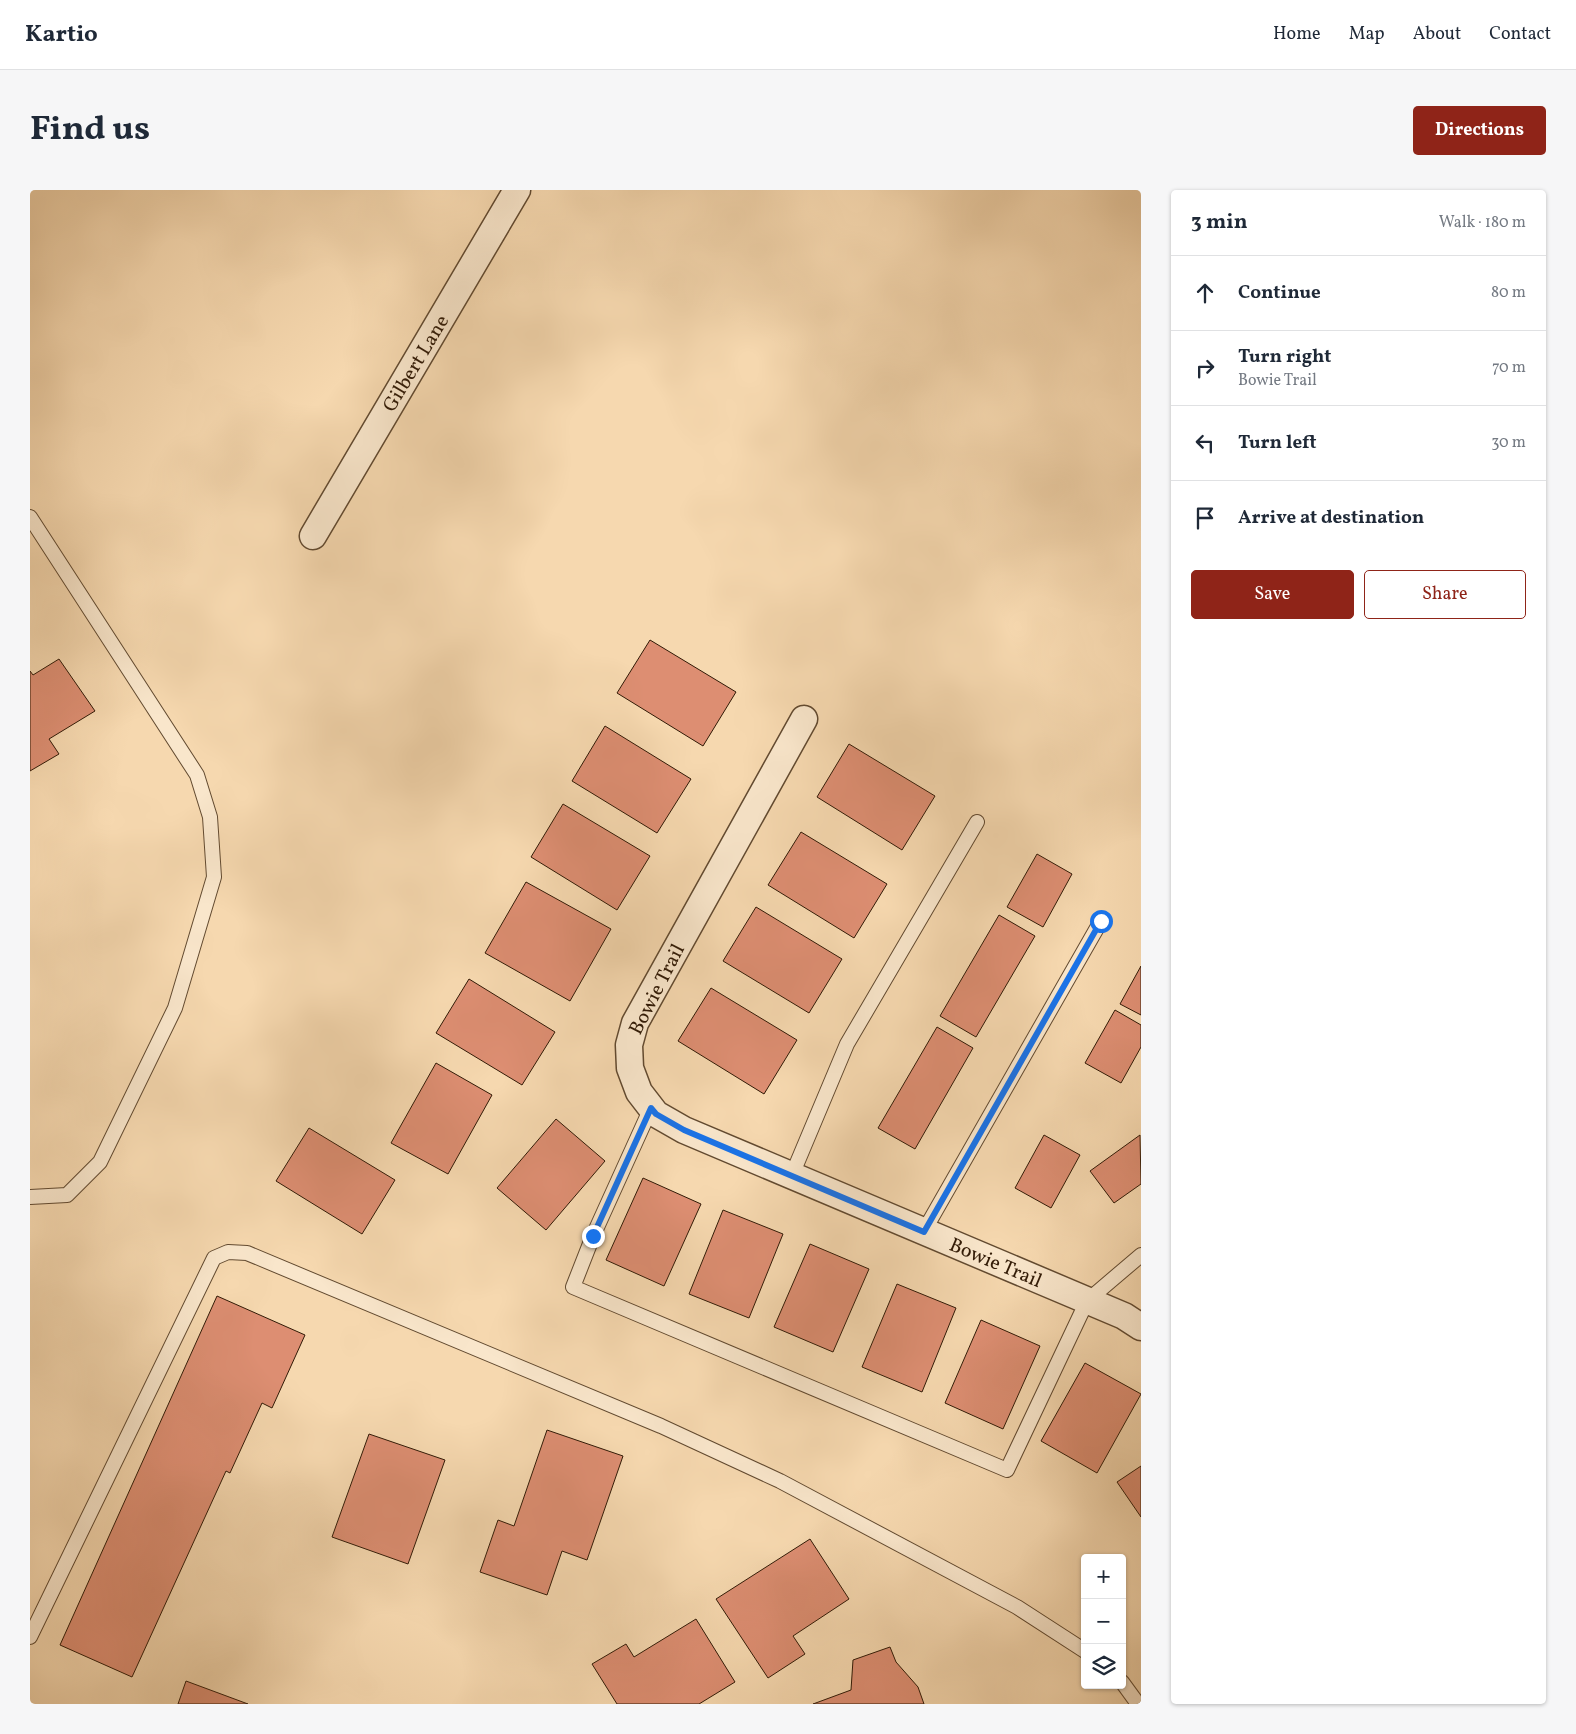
<!DOCTYPE html>
<html lang="en">
<head>
<meta charset="utf-8">
<style>
  :root { --surface:#fff; --page:#f6f6f7; --text:#1f2937; --muted:#747a83; --line:#e0e1e3; --accent:#8f2418 }
  body { margin:0; font-family:Vollkorn,serif; background:var(--page); color:var(--text) }
  .controls { position:absolute; right:15px; bottom:15px; display:grid; overflow:hidden; border-radius:5px; box-shadow:0 1px 4px #0004 }
  .controls button { width:45px; height:45px; display:grid; place-items:center; padding:0; border:0; border-bottom:1px solid var(--line); background:var(--surface); color:var(--text); font:25px sans-serif }
  .stop { position:absolute; width:15px; height:15px; margin:-11px; border:4px solid #1a73e8; border-radius:50%; background:#fff }
  .stop.end { background:#1a73e8; border-color:#fff; box-shadow:0 1px 5px #0008 }
  .list { margin:0; padding:0; list-style:none }
  h2 { display:flex; justify-content:space-between; align-items:center; height:65px; margin:0; padding:0 20px; font-size:21px }
  h2 small { font-size:16px; font-weight:400; color:var(--muted) }
  .list li { display:grid; grid-template-columns:32px 1fr auto; gap:15px; align-items:center; box-sizing:border-box; height:75px; padding:0 20px; border-top:1px solid var(--line) }
  .list b { display:block; font-size:19px; white-space:nowrap }
  .list p { margin:0; font-size:16px; white-space:nowrap; color:var(--muted) }
  .list em { font-size:16px; font-style:normal; color:var(--muted) }
  .actions { display:flex; gap:10px; padding:15px 20px }
  .actions a { flex:1; padding:11px 0; border:1px solid var(--accent); border-radius:5px; text-align:center; font-size:18px; color:var(--accent) }
  .actions .main { background:var(--accent); color:#fff }
  .icon { flex:none; width:28px; height:28px; fill:none; stroke:currentColor; stroke-width:2; stroke-linecap:round; stroke-linejoin:round }
  .map { position:relative; flex:none; width:1111px; height:1514px; overflow:hidden; border-radius:5px }
  header { display:flex; align-items:center; gap:30px; box-sizing:border-box; height:70px; padding:0 25px; background:var(--surface); border-bottom:1px solid var(--line) }
  header strong { font-size:24px }
  nav { display:flex; gap:28px; margin-inline-start:auto; font-size:18px }
  .intro { display:flex; align-items:center; justify-content:space-between; box-sizing:border-box; height:120px; padding:0 30px }
  h1 { margin:0; font-size:35px }
  .button { padding:12px 22px; border-radius:5px; background:var(--accent); color:#fff; font-size:18px; font-weight:700 }
  main { display:flex; gap:30px; padding:0 30px }
  aside { flex:1; background:var(--surface); border-radius:5px; box-shadow:0 1px 4px #0004 }
  .map>svg:first-child { display:block }
</style>
</head>
<body>
<header>
<strong>Kartio</strong>
<nav><a>Home</a><a>Map</a><a>About</a><a>Contact</a></nav>
</header>
<div class="intro"><h1>Find us</h1><a class="button">Directions</a></div>
<main>
<div class="map">
<svg width="1111" height="1514" viewBox="0 0 1111 1514">
  <rect width="100%" height="100%" fill="#f6d8af"/>
  <filter id="stains"><feTurbulence type="fractalNoise" baseFrequency=".004" numOctaves="4"/><feColorMatrix values="0 0 0 0 .2 0 0 0 0 .09 0 0 0 0 .02 0 0 0 .5 -.17"/></filter>
  <radialGradient id="worn" r=".72"><stop offset=".6" stop-color="#630" stop-opacity="0"/><stop offset="1" stop-color="#630" stop-opacity=".3"/></radialGradient>
  <!-- building -->
  <g fill="#dd8e72" stroke="#311a06">
    <polygon points="620,450 706,502 673,556 587,503"/>
    <polygon points="29,469 65,521 19,549 29,564 0,581 0,481 3,485"/>
    <polygon points="575,536 661,589 627,643 542,591"/>
    <polygon points="819,554 905,606 872,660 787,607"/>
    <polygon points="533,614 620,666 587,720 501,667"/>
    <polygon points="771,642 857,694 824,748 738,695"/>
    <polygon points="1007,664 1042,684 1013,737 977,717"/>
    <polygon points="496,692 581,739 540,811 455,763"/>
    <polygon points="726,717 812,769 779,823 693,771"/>
    <polygon points="969,725 1005,746 946,847 910,826"/>
    <polygon points="1111,776 1111,825 1090,814"/>
    <polygon points="439,789 525,842 492,895 406,843"/>
    <polygon points="681,798 767,850 734,904 648,851"/>
    <polygon points="1085,820 1111,835 1111,857 1091,893 1055,873"/>
    <polygon points="907,837 943,858 885,959 848,938"/>
    <polygon points="406,873 462,905 418,984 361,953"/>
    <polygon points="526,929 575,971 516,1040 467,998"/>
    <polygon points="279,938 365,990 332,1044 246,991"/>
    <polygon points="1014,945 1050,965 1021,1018 985,998"/>
    <polygon points="1110,945 1111,994 1084,1013 1060,981"/>
    <polygon points="613,988 671,1014 634,1096 576,1070"/>
    <polygon points="693,1020 753,1044 719,1128 659,1104"/>
    <polygon points="780,1054 839,1079 803,1162 744,1137"/>
    <polygon points="867,1094 926,1118 892,1202 832,1177"/>
    <polygon points="187,1106 275,1145 242,1218 232,1213 200,1283 196,1281 102,1487 30,1455"/>
    <polygon points="951,1130 1010,1156 973,1239 915,1213"/>
    <polygon points="1055,1173 1111,1204 1067,1283 1011,1251"/>
    <polygon points="517,1240 593,1266 557,1370 532,1361 517,1405 450,1382 468,1330 484,1336"/>
    <polygon points="339,1244 415,1270 378,1374 302,1347"/>
    <polygon points="1111,1276 1111,1327 1087,1292"/>
    <polygon points="780,1349 819,1409 763,1446 775,1464 738,1488 686,1409"/>
    <polygon points="666,1429 705,1492 669,1514 587,1514 562,1474 596,1454 604,1467"/>
    <polygon points="860,1457 866,1472 888,1497 894,1514 783,1514 821,1500 823,1470"/>
    <polygon points="156,1491 218,1514 148,1514"/>
  </g>
  <g fill="none" stroke-linecap="round" stroke-linejoin="round">
    <!-- lane casing -->
    <g stroke="#624a30" stroke-width="16">
      <g id="lane">
        <polyline points="0,327 167,585 180,627 184,687 145,818 70,972 37,1005 0,1007"/>
        <polyline points="621,918 563,1046 543,1097 977,1280 1057,1111 1111,1065"/>
        <polyline points="762,985 817,854 947,632"/>
        <polyline points="894,1041 1071,731"/>
        <polyline points="0,1447 184,1068 198,1062 217,1063 631,1236 750,1291 987,1417 1055,1461"/>
        <polyline points="1092,1492 1108,1514"/>
      </g>
    </g>
    <!-- street casing -->
    <g stroke="#624a30" stroke-width="29">
      <g id="street">
        <polyline points="283,346 487,0"/>
        <polyline points="774,529 605,833 599,855 600,878 609,902 626,924 654,940 1094,1126 1111,1137"/>
      </g>
    </g>
    <!-- lane -->
    <use href="#lane" stroke="#f9e6cb" stroke-width="14"/>
    <!-- street -->
    <use href="#street" stroke="#f9e6cb" stroke-width="26"/>
  </g>
  <g fill="none" stroke-linecap="round" stroke-linejoin="round">
    <!-- route -->
    <polyline stroke="#1a73e8" stroke-width="6" points="563,1046 621,918 626,924 654,940 894,1042 1071,731"/>
  </g>
  <g text-anchor="middle" stroke-width="5" stroke-linejoin="round" paint-order="stroke">
    <!-- street labels -->
    <g font-size="20" fill="#311a06" stroke="#f9e6cb">
      <text transform="translate(385 173) rotate(-59)" y="7">Gilbert Lane</text>
      <text transform="translate(626 799) rotate(-63)" y="7">Bowie Trail</text>
      <text transform="translate(966 1072) rotate(23)" y="7">Bowie Trail</text>
    </g>
  </g>
  <rect width="100%" height="100%" filter="url(#stains)"/>
  <rect width="100%" height="100%" fill="url(#worn)"/>
</svg>
<div class="controls">
<button>+</button>
<button>−</button>
<button><svg class="icon" aria-label="layers" viewBox="0 0 24 24"><path d="M12 4l9 5-9 5-9-5zM3 14l9 5 9-5"/></svg></button>
</div>
<div class="stop" style="left:1071px;top:731px"></div>
<div class="stop end" style="left:563px;top:1046px"></div>
</div>
<aside>
<h2>3 min<small>Walk · 180 m</small></h2>
<ul class="list">
<li><svg class="icon" aria-label="ahead" viewBox="0 0 24 24"><path d="M12 20V5M6 11l6-6 6 6"/></svg><div><b>Continue</b></div><em>80 m</em></li>
<li><svg class="icon" aria-label="right" viewBox="0 0 24 24"><path d="M7 20v-9h11M14 6l5 5-5 5"/></svg><div><b>Turn right</b><p>Bowie Trail</p></div><em>70 m</em></li>
<li><svg class="icon" aria-label="left" viewBox="0 0 24 24"><path d="M17 20v-9H6M10 6l-5 5 5 5"/></svg><div><b>Turn left</b></div><em>30 m</em></li>
<li><svg class="icon" aria-label="arrive" viewBox="0 0 24 24"><path d="M6 21V4h12l-3 4 3 4H6"/></svg><div><b>Arrive at destination</b></div></li>
</ul>
<div class="actions"><a class="main">Save</a><a>Share</a></div>
</aside>
</main>
</body>
</html>
